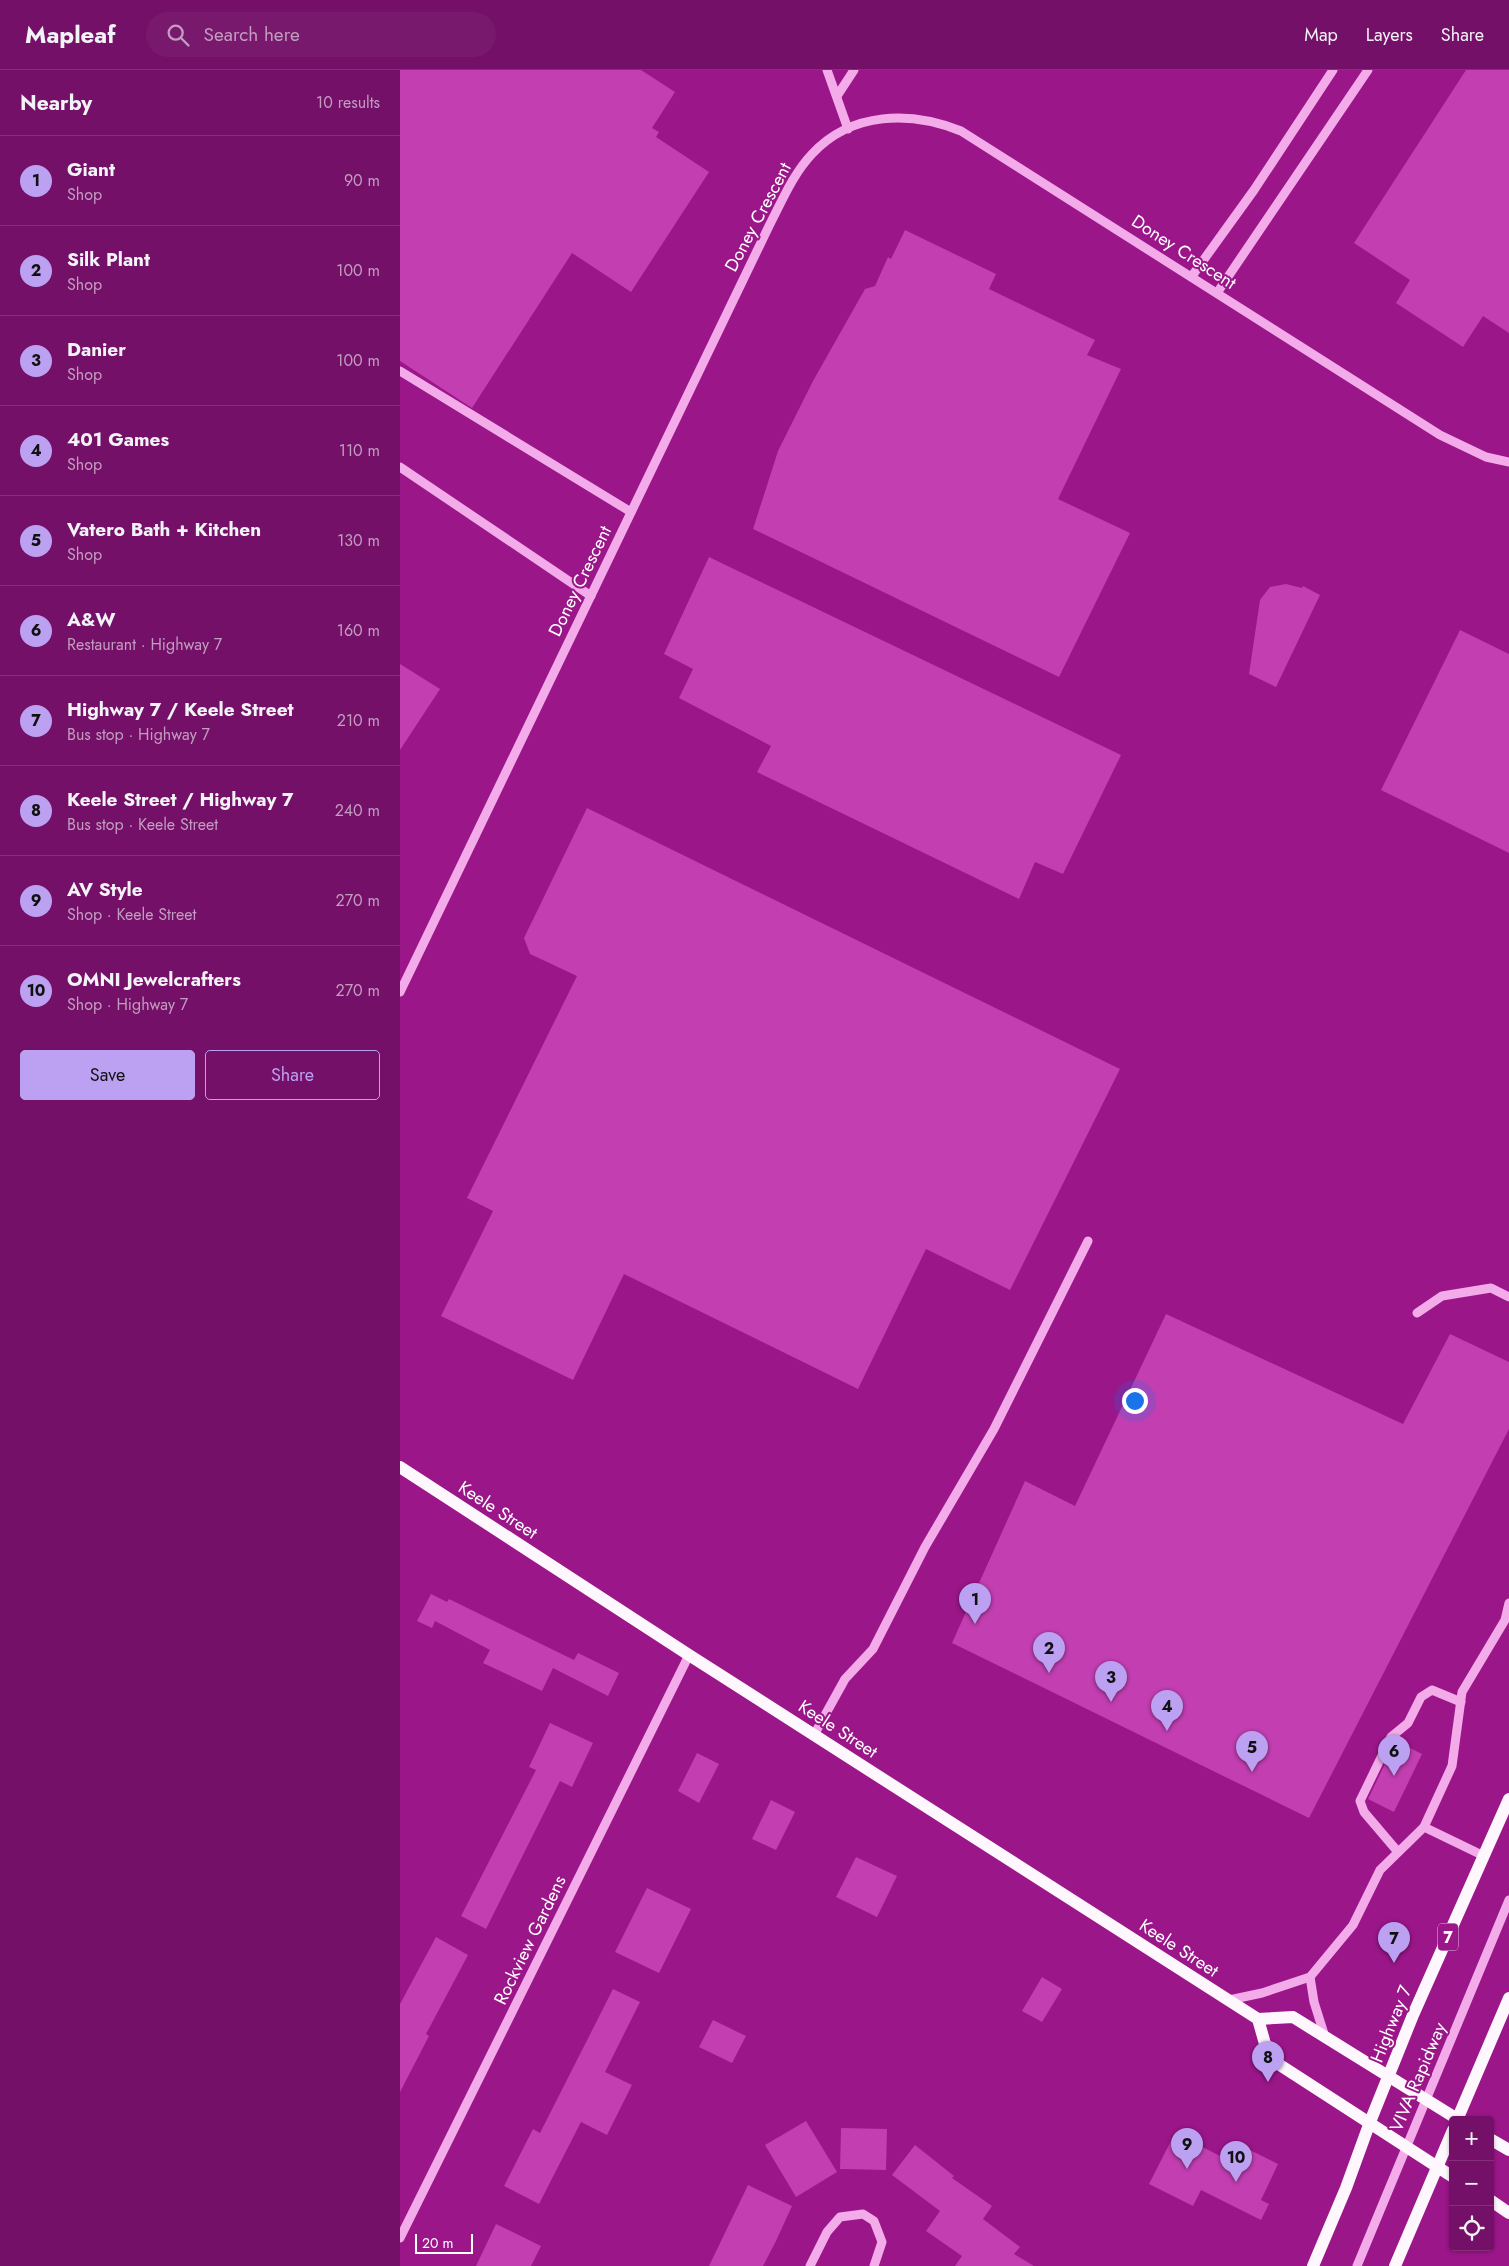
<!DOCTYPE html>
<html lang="en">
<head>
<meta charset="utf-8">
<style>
  :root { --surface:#741067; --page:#79196d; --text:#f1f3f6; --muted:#c29dc0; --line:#86307b; --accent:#bca0f2 }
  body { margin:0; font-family:Jost,sans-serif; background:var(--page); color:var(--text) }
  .controls { position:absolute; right:15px; bottom:15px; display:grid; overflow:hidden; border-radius:5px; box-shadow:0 1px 4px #0004 }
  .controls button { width:45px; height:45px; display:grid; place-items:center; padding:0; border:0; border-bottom:1px solid var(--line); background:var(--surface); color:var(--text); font:25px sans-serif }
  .scale { position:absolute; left:15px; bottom:12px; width:58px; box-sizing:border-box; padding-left:5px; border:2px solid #fff; border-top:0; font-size:14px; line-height:18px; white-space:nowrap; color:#fff; -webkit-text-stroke:4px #9b1689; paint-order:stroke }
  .you { position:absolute; left:734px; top:1330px; width:18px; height:18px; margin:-12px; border:4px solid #fff; border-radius:50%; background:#1a73e8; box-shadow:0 0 0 8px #1a73e833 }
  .badge { display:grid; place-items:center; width:32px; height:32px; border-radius:50%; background:var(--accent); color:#111; font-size:16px; font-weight:700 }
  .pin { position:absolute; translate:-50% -41px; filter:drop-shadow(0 1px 2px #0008) }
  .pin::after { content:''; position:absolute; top:26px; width:18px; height:15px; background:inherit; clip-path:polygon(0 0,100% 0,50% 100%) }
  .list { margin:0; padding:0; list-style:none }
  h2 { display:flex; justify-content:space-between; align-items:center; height:65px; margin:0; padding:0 20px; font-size:21px }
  h2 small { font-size:16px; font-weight:400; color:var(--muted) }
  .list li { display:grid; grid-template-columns:32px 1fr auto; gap:15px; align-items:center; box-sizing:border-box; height:90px; padding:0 20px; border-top:1px solid var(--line) }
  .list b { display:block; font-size:19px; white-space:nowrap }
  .list p { margin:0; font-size:16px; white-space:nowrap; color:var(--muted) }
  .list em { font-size:16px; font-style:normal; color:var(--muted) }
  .actions { display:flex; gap:10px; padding:15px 20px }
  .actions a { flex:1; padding:11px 0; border:1px solid var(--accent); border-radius:5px; text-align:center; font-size:18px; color:var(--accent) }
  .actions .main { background:var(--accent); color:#111 }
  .icon { flex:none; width:28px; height:28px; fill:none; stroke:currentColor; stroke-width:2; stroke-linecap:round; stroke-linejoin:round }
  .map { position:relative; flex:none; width:1109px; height:2196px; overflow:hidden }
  header { display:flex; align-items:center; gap:30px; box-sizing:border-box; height:70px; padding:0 25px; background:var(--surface); border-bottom:1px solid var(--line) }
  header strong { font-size:24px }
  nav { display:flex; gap:28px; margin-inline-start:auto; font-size:18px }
  .search { width:350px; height:45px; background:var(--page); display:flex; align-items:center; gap:12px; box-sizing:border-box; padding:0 18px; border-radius:28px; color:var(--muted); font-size:19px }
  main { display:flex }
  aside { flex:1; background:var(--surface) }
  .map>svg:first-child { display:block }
</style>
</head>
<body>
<header>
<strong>Mapleaf</strong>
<div class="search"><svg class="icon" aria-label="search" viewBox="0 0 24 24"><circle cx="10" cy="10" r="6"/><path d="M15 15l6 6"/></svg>Search here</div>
<nav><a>Map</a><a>Layers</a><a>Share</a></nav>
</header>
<main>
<aside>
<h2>Nearby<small>10 results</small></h2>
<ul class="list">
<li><span class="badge">1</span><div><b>Giant</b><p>Shop</p></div><em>90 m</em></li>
<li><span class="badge">2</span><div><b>Silk Plant</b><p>Shop</p></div><em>100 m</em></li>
<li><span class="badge">3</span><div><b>Danier</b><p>Shop</p></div><em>100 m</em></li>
<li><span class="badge">4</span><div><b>401 Games</b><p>Shop</p></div><em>110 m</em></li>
<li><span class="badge">5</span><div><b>Vatero Bath + Kitchen</b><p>Shop</p></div><em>130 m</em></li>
<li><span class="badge">6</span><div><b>A&amp;W</b><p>Restaurant · Highway 7</p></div><em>160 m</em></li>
<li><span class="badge">7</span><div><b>Highway 7 / Keele Street</b><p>Bus stop · Highway 7</p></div><em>210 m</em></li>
<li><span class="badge">8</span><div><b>Keele Street / Highway 7</b><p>Bus stop · Keele Street</p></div><em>240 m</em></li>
<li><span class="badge">9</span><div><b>AV Style</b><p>Shop · Keele Street</p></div><em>270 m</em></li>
<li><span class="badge">10</span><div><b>OMNI Jewelcrafters</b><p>Shop · Highway 7</p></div><em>270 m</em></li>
</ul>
<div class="actions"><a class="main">Save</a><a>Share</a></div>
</aside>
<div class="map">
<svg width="1109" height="2196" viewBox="0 0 1109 2196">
  <rect width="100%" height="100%" fill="#9b1689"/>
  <!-- building -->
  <g fill="#c23eb1">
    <polygon points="0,0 241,0 275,22 252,58 259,62 256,67 309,102 231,222 172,183 72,338 0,291"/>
    <polygon points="1066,0 1109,0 1109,263 1083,246 1063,277 996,233 1010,210 954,173"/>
    <polygon points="505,160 596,204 589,219 695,270 687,285 721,299 658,429 730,463 659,607 353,459 378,381 413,311 465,219 475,216 488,187 491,189"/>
    <polygon points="309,487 721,685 663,804 635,792 619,829 357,702 371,676 279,628 293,599 264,584"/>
    <polygon points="886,514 902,518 903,516 920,525 876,617 849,604 860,530 870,517"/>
    <polygon points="1060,560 1109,584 1109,783 981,720"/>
    <polygon points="0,594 40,619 0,680"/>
    <polygon points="187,738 720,999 610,1220 526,1179 458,1319 224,1204 173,1310 41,1246 93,1141 67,1128 177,906 130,884 124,868"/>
    <polygon points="766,1244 1003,1354 1050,1264 1109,1292 1109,1359 909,1748 552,1573 625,1411 675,1436"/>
    <polygon points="31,1524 47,1532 49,1529 174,1590 178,1583 219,1603 208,1626 153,1598 142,1621 83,1593 90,1580 35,1551 32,1558 17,1551"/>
    <polygon points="150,1653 193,1673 172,1717 160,1711 86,1859 61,1846 136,1700 129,1697"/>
    <polygon points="996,1671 1022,1684 994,1742 968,1729"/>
    <polygon points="297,1683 319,1694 299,1733 278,1721"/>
    <polygon points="371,1730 395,1742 376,1780 352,1769"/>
    <polygon points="456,1787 497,1806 477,1847 436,1827"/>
    <polygon points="247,1818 291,1839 259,1903 215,1882"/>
    <polygon points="36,1867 68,1885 26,1964 29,1966 0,2022 0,1934"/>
    <polygon points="642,1907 662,1919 642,1952 622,1941"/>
    <polygon points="213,1919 240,1932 205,2002 232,2015 207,2065 181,2052 139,2134 104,2116 133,2059 140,2063"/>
    <polygon points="313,1950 346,1966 332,1993 299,1977"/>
    <polygon points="406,2051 437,2102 396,2127 365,2075"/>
    <polygon points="441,2058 487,2059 486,2100 440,2099"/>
    <polygon points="775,2063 830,2091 838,2074 878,2094 861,2130 869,2134 861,2150 801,2120 793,2136 749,2114"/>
    <polygon points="515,2075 554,2106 552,2108 592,2136 583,2149 620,2177 614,2184 634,2196 555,2196 562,2186 526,2161 540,2141 492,2105"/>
    <polygon points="348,2115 392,2136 376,2171 363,2196 309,2196"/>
    <polygon points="96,2154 141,2176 131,2196 76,2196"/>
  </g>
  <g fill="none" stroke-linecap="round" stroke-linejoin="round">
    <!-- minor -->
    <g stroke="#f3abea" stroke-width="9">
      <polyline points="427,0 448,59"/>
      <polyline points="437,26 454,0"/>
      <polyline points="792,206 854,120 933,0"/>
      <polyline points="817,223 968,0"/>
      <polyline points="0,301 231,442"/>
      <polyline points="0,397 191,526"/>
      <path d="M0,922L369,156C382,131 393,104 412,84C452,41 511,41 561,61L1040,365L1086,387L1109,392"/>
      <polyline points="1017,1243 1042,1226 1091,1218 1109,1227"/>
      <polyline points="414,1665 445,1609 473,1579 525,1477 594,1359 688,1171"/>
      <polyline points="1024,1757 1052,1696 1062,1622 1105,1550 1109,1533"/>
      <polyline points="998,1782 964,1742 960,1731 991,1667 1008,1653 1021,1627 1032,1620 1061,1632"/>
      <polyline points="910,1907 914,1932 925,1967"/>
      <polyline points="829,1930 862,1923 910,1907 953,1855 980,1800 1024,1757 1084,1786"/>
      <polyline points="0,2168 289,1585"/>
      <polyline points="410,2196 427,2162 440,2147 463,2144 474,2151 482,2172 474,2196"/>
      <polyline points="957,2196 1109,1830"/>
    </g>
    <!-- major -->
    <g stroke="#fff7fe" stroke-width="12">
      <polyline points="0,1397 289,1585 858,1949 893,1947 1059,2050"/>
      <polyline points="858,1949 869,1988 1053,2107"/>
      <polyline points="1057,2050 1109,1928"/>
      <polyline points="1090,2069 1109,2080"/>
      <polyline points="1090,2130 1109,2143"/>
      <polyline points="913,2196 946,2118 970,2052 1013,1945 1109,1729"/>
      <polyline points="995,2196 1053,2060"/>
    </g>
  </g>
  <g text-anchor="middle" stroke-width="4" stroke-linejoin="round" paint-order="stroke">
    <!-- shield labels -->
    <rect fill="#9b1689" stroke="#e1b9dc" stroke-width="1" x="1038" y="1853.5" width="20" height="27" rx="4"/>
    <g font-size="16" font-weight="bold" fill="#fff">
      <text x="1048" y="1873">7</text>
    </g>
    <!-- street labels -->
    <g font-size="18" fill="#fff" stroke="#9b1689">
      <text transform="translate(358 147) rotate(-62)" y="6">Doney Crescent</text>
      <text transform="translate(784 182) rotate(33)" y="6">Doney Crescent</text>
      <text transform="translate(180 511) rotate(-64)" y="6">Doney Crescent</text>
      <text transform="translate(98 1440) rotate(33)" y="6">Keele Street</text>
      <text transform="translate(438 1659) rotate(33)" y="6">Keele Street</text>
      <text transform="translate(130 1870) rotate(-64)" y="6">Rockview Gardens</text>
      <text transform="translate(779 1878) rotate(33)" y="6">Keele Street</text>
      <text transform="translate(991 1954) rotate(-68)" y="6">Highway 7</text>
      <text transform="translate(1018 2007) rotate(-67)" y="6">VIVA Rapidway</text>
    </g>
  </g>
</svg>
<div class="controls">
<button>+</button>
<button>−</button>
<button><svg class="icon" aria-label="locate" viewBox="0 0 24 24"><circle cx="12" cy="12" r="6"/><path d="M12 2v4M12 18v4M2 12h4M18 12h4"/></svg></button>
</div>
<div class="scale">20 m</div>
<div class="you"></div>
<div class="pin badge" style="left:575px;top:1554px">1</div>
<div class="pin badge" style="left:649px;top:1603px">2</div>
<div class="pin badge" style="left:711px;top:1632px">3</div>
<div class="pin badge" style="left:767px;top:1661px">4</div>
<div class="pin badge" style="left:852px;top:1702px">5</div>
<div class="pin badge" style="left:994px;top:1706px">6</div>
<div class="pin badge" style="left:994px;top:1893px">7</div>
<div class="pin badge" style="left:868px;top:2012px">8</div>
<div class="pin badge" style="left:787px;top:2099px">9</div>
<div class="pin badge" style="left:836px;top:2112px">10</div>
</div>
</main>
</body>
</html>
